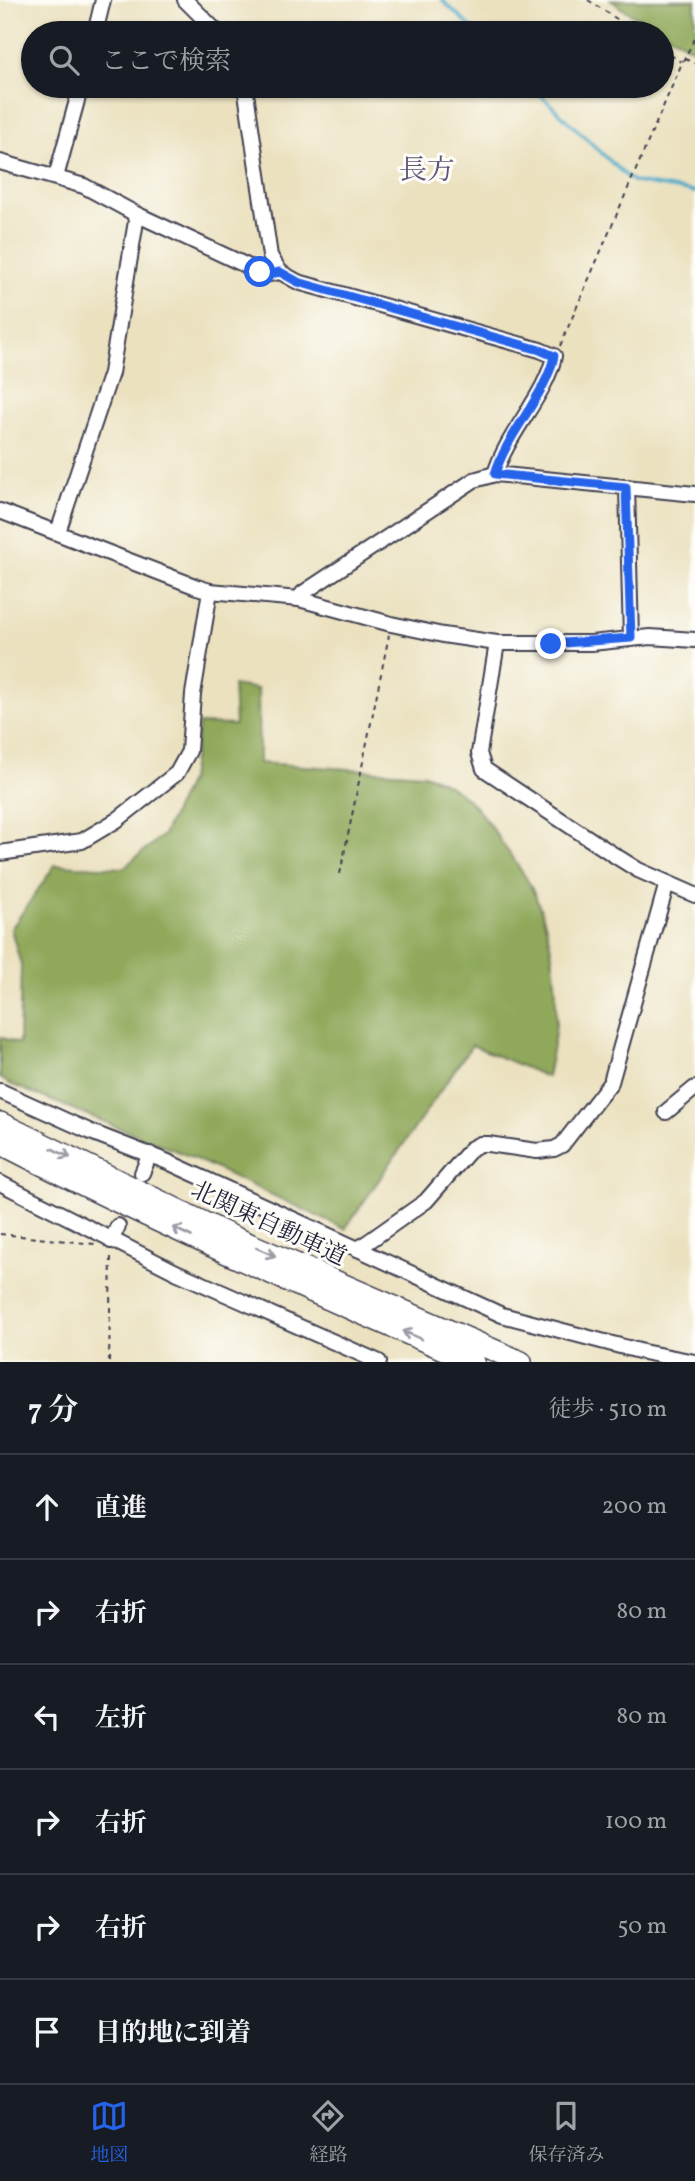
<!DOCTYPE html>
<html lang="ja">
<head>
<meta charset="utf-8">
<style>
  :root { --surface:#171b24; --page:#242831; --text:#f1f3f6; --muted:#9ea1a6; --line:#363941; --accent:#2563eb }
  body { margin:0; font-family:Vollkorn,"Noto Serif JP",serif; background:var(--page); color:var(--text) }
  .stop { position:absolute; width:21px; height:21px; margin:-16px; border:5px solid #2563eb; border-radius:50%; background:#fff }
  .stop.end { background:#2563eb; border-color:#fff; box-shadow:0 2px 7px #0008 }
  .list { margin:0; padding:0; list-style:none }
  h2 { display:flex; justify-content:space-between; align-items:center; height:91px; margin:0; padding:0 28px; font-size:30px }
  h2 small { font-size:23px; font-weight:400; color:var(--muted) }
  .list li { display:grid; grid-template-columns:46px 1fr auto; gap:21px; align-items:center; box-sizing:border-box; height:105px; padding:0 28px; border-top:2px solid var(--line) }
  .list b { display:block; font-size:26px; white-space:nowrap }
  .list em { font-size:23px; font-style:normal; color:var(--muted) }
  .icon { flex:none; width:38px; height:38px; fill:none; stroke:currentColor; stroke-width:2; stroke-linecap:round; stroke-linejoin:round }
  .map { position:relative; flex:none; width:695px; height:1362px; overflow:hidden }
  .search { position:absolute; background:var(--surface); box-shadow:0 2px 5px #0004; left:21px; right:21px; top:21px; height:77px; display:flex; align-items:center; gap:18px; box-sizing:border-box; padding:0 24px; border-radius:38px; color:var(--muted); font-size:26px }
  .sheet { height:721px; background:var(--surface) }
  nav { display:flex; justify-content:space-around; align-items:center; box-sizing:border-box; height:98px; border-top:2px solid var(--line); background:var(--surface); font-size:19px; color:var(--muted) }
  nav a { display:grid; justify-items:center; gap:4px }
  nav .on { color:var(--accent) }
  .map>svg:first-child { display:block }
</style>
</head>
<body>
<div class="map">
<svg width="695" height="1362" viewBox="0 0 695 1362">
  <rect width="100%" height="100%" fill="#fdfcf7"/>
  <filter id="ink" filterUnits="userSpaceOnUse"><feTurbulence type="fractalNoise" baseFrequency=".0143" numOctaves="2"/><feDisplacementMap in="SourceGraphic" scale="14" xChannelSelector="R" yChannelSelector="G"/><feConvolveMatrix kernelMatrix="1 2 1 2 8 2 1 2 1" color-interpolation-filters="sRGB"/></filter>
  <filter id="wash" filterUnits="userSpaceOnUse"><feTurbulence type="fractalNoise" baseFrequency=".00686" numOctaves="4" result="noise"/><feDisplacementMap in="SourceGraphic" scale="28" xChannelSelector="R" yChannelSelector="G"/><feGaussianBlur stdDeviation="1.57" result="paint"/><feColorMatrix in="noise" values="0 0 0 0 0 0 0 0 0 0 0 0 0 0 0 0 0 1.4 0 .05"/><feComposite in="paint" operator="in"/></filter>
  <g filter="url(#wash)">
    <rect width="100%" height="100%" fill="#ebe1bf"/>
    <!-- forest -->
    <g fill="#8fa85a" stroke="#58654a" stroke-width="2">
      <polygon points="611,0 695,0 695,50 621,8"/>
      <path d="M233,685L258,689L259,763L424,774C462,786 481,811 502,843C511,856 521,869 529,883C551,924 557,973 556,1019C556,1038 550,1058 547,1077L472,1045L345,1229L189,1156L8,1083L0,1078V1037L19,1044L21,965L11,929L55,865L123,868L163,835L190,779L199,724L235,725Z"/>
    </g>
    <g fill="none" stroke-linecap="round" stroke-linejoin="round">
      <!-- stream -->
      <g stroke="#47a7c6" stroke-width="3.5">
        <polyline points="442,0 477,33"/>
        <polyline points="531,86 628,178 635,182 695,192"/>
      </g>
    </g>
  </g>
  <g filter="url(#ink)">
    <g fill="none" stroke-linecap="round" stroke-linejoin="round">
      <!-- minor casing -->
      <g stroke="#403f4f" stroke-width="18">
        <g id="minor">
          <polyline points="185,0 218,33"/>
          <polyline points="95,33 103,0"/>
          <path d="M245,86L270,256L280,272L298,282L540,350L554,356C547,394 507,433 495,474"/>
          <polyline points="0,162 84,186 134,213 136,221 111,373 58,532"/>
          <polyline points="56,177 81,86"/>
          <polyline points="134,213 260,272 270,274 280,272"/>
          <polyline points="627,487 631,638"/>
          <polyline points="0,511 197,587 210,591 299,599 391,624 443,635 497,643 591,643 650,637 695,640"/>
          <polyline points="299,599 303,593 474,480 495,474 695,494"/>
          <polyline points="497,643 479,753 484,769 614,855 638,870 695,895"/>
          <polyline points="0,853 82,841 117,820 177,773 189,751 193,694 210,591"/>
          <polyline points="0,1091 91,1132 168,1162 502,1315 643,1352 695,1362"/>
          <polyline points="666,1112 695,1088"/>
          <polyline points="142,1173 150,1154"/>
          <polyline points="0,1183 176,1272 379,1362"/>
          <polyline points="111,1241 118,1226"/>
          <polyline points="358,1249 426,1201 472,1148 480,1144 488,1144 537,1151 554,1149 562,1145 611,1082 667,883"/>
        </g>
      </g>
      <!-- highway casing -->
      <g stroke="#403f4f" stroke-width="24">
        <g id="highway">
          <polyline points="0,1123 231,1236 521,1362"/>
          <path d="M0,1143C155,1223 314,1294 474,1362"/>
        </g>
      </g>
      <!-- path -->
      <g stroke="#403f4f" stroke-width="2" stroke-dasharray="5 5" stroke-linecap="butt">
        <polyline points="588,0 638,33"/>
        <polyline points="662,49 681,62"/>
        <polyline points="685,59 695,63"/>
        <polyline points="560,346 682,63 695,38"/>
        <polyline points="340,874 389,635"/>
        <polyline points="0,1234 95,1244"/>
        <polyline points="109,1362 111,1255"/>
      </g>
      <!-- minor -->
      <use href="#minor" stroke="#fff" stroke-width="14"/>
      <!-- highway -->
      <use href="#highway" stroke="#fff" stroke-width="21"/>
    </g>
    <!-- one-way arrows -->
    <defs><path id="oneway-shaft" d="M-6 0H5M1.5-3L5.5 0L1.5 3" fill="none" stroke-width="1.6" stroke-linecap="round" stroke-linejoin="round" transform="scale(1.75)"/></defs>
    <g stroke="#9c9ca7">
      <use href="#oneway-shaft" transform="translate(61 1153) rotate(26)"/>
      <use href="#oneway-shaft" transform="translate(182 1232) rotate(-155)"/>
      <use href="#oneway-shaft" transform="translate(266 1252) rotate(24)"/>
      <use href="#oneway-shaft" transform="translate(412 1335) rotate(-157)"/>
    </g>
  </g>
  <g fill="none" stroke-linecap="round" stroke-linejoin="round" filter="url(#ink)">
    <!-- route -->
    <path stroke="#2563eb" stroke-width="9" d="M260,272L270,274L280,272L298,282L540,350L554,356C547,394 507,433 495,474L626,487L631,638L551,644"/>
  </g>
  <g text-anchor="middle" stroke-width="6" stroke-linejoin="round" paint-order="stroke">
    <!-- street labels -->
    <g font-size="24" fill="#22223b" stroke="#fdfcf7">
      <text transform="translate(269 1223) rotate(25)" y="8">北関東自動車道</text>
    </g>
    <!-- quarter labels -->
    <g font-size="28" fill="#61547a" stroke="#fdfcf7">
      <text x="427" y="179">長方</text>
    </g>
  </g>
</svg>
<div class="stop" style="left:260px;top:272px"></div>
<div class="stop end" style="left:551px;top:644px"></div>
<div class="search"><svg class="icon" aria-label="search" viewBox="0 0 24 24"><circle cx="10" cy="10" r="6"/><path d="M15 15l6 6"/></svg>ここで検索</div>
</div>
<section class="sheet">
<h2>7 分<small>徒歩 · 510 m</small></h2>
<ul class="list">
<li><svg class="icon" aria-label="ahead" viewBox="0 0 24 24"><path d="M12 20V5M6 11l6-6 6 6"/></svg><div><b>直進</b></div><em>200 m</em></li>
<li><svg class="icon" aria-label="right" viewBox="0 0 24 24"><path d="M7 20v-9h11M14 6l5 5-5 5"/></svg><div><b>右折</b></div><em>80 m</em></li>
<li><svg class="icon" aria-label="left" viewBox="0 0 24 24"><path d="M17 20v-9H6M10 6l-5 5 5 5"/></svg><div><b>左折</b></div><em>80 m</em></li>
<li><svg class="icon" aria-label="right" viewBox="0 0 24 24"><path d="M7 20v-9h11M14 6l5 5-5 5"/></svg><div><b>右折</b></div><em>100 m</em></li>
<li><svg class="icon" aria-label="right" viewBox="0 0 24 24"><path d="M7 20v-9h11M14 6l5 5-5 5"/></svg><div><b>右折</b></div><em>50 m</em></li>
<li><svg class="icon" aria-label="arrive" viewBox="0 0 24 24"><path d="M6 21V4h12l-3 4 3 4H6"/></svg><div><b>目的地に到着</b></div></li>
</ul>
</section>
<nav>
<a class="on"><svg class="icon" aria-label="map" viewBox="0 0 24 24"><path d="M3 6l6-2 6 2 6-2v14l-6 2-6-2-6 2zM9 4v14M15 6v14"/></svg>地図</a>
<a><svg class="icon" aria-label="directions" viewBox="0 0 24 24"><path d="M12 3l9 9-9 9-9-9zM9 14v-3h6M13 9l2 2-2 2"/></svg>経路</a>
<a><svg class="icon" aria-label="saved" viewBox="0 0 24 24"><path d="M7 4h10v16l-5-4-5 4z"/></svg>保存済み</a>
</nav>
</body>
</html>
